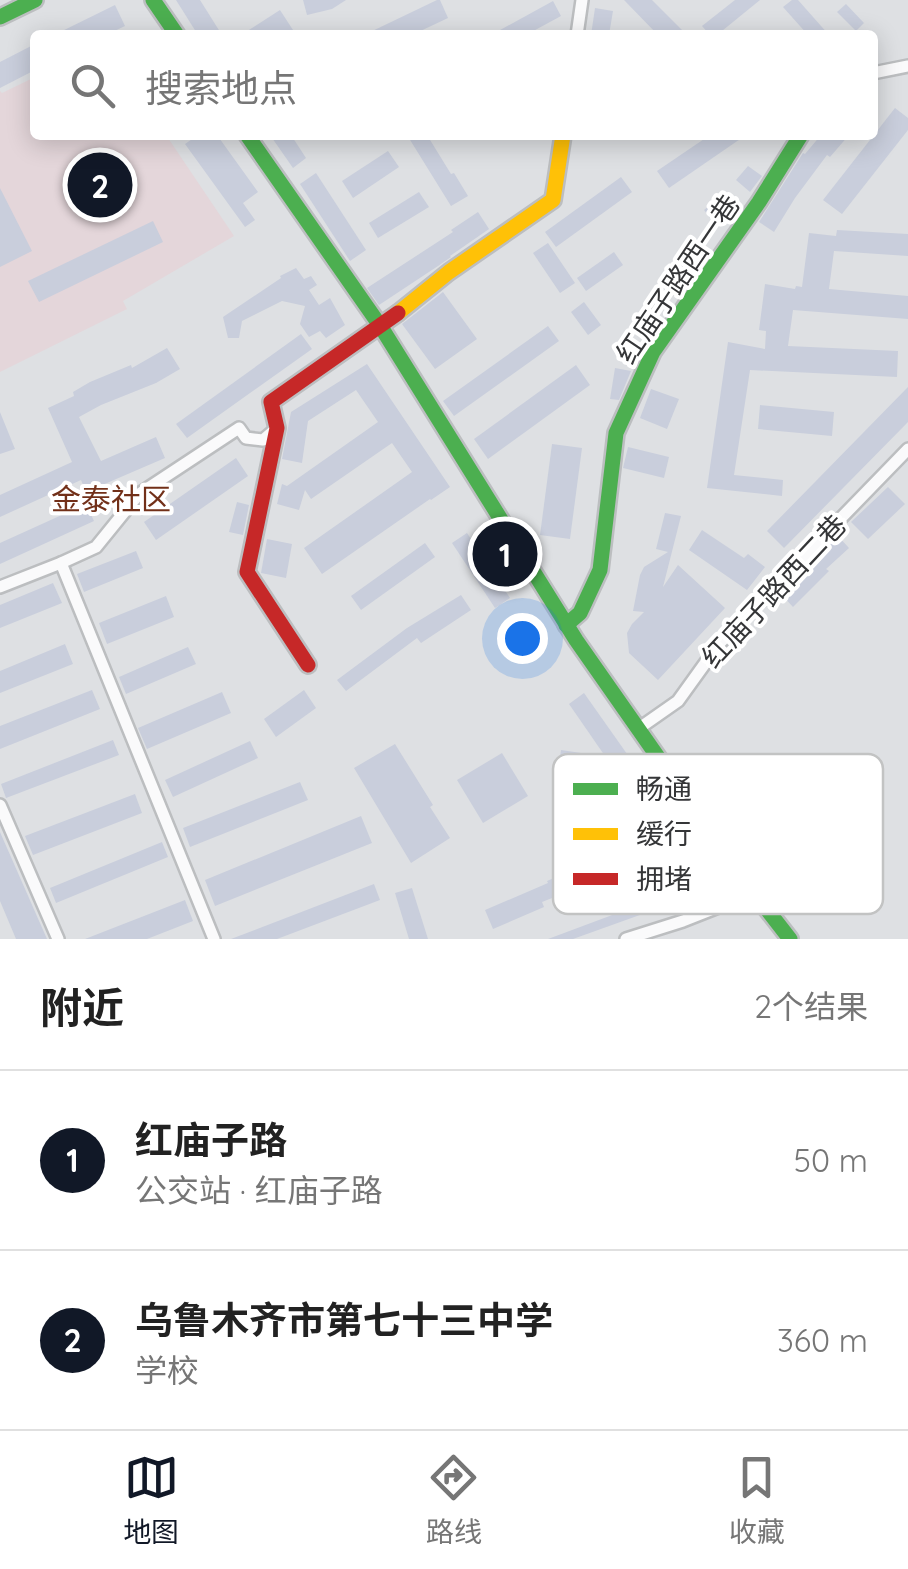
<!DOCTYPE html>
<html lang="zh">
<head>
<meta charset="utf-8">
<style>
  :root { --surface:#fff; --page:#f2f2f2; --text:#222; --muted:#767676; --line:#e0e0e0; --accent:#111827 }
  body { margin:0; font-family:Quicksand,"Noto Sans SC",sans-serif; background:var(--page); color:var(--text) }
  .you { position:absolute; left:522px; top:638px; width:35px; height:35px; margin:-25px; border:8px solid #fff; border-radius:50%; background:#1a73e8; box-shadow:0 0 0 15px #1a73e833 }
  .badge { display:grid; place-items:center; width:65px; height:65px; border-radius:50%; background:var(--accent); color:#fff; font-size:32px; font-weight:700 }
  .pin { position:absolute; translate:-50% -50%; border:5px solid #fff; box-shadow:0 2px 10px #0006 }
  .list { margin:0; padding:0; list-style:none }
  h2 { display:flex; justify-content:space-between; align-items:center; height:130px; margin:0; padding:0 40px; font-size:42px }
  h2 small { font-size:32px; font-weight:400; color:var(--muted) }
  .list li { display:grid; grid-template-columns:65px 1fr auto; gap:30px; align-items:center; box-sizing:border-box; height:180px; padding:0 40px; border-top:2px solid var(--line) }
  .list b { display:block; font-size:38px; white-space:nowrap }
  .list p { margin:0; font-size:32px; white-space:nowrap; color:var(--muted) }
  .list em { font-size:32px; font-style:normal; color:var(--muted) }
  .icon { flex:none; width:55px; height:55px; fill:none; stroke:currentColor; stroke-width:2; stroke-linecap:round; stroke-linejoin:round }
  .map { position:relative; flex:none; width:908px; height:939px; overflow:hidden }
  .search { position:absolute; background:var(--surface); box-shadow:0 5px 25px #0003; left:30px; right:30px; top:30px; height:110px; display:flex; align-items:center; gap:25px; box-sizing:border-box; padding:0 35px; border-radius:10px; color:var(--muted); font-size:38px }
  .sheet { height:490px; background:var(--surface) }
  nav { display:flex; justify-content:space-around; align-items:center; box-sizing:border-box; height:140px; border-top:2px solid var(--line); background:var(--surface); font-size:28px; color:var(--muted) }
  nav a { display:grid; justify-items:center; gap:5px }
  nav .on { color:var(--accent) }
  .map>svg:first-child { display:block }
</style>
</head>
<body>
<div class="map">
<svg width="908" height="939" viewBox="0 0 908 939">
  <rect width="100%" height="100%" fill="#dee0e3"/>
  <!-- education -->
  <polygon fill="#e4d6da" points="35,77 35,135 166,135 234,236 123,301 127,309 0,372 0,91 2,93"/>
  <!-- building -->
  <g fill="#c9cedc">
    <polygon points="176,0 200,0 222,35 198,35"/>
    <polygon points="303,0 346,0 332,9 307,15"/>
    <polygon points="437,0 440,0 448,18 412,35 364,35"/>
    <polygon points="624,0 652,0 687,35 658,35"/>
    <polygon points="735,0 760,0 717,35 710,35 702,26"/>
    <polygon points="792,0 798,0 829,35 808,35 783,7"/>
    <polygon points="553,1 561,16 526,35 491,35"/>
    <polygon points="846,4 864,23 856,31 837,12"/>
    <polygon points="115,5 125,26 106,35 54,35"/>
    <polygon points="595,8 613,11 609,35 591,35"/>
    <polygon points="280,10 293,30 285,35 241,35"/>
    <polygon points="35,44 35,70 0,88 0,62"/>
    <polygon points="895,108 908,118 908,130 842,214 823,200"/>
    <polygon points="198,135 217,135 258,192 243,203 255,220 245,227 185,144"/>
    <polygon points="270,135 291,135 306,158 293,168"/>
    <polygon points="407,135 427,135 451,174 454,173 468,196 451,206"/>
    <polygon points="710,135 746,135 669,188 657,171"/>
    <polygon points="821,135 849,135 830,157 827,155 795,198 774,232 759,222 803,153 805,154"/>
    <polygon points="388,151 399,167 353,198 342,181"/>
    <polygon points="748,166 762,176 750,192 736,180"/>
    <polygon points="316,173 366,250 350,261 300,184"/>
    <polygon points="621,177 632,192 556,247 545,232"/>
    <polygon points="0,188 32,251 0,267"/>
    <polygon points="419,192 429,207 378,238 369,223"/>
    <polygon points="719,198 731,213 716,225 704,210"/>
    <polygon points="478,212 489,229 450,256 451,257 438,266 379,305 367,288 453,232 451,230"/>
    <polygon points="153,221 163,242 39,302 28,281"/>
    <polygon points="837,230 908,234 908,256 834,251 829,289 908,296 908,319 793,310 788,346 898,351 897,377 750,370 734,475 783,480 782,496 707,488 728,342 765,349 766,331 759,330 765,284 795,289 796,286 802,287 809,233 836,236"/>
    <polygon points="548,243 575,283 560,293 533,253"/>
    <polygon points="614,252 623,265 586,291 577,278"/>
    <polygon points="296,268 304,279 311,276 317,285 309,290 319,305 330,298 345,325 326,338 320,331 309,337 300,324 305,306 282,301 242,321 239,338 228,338 223,317 281,278 280,276"/>
    <polygon points="443,292 477,339 435,369 402,324"/>
    <polygon points="584,302 601,325 588,335 571,312"/>
    <polygon points="548,326 559,341 454,416 443,401"/>
    <polygon points="301,334 312,349 187,438 176,424"/>
    <polygon points="167,348 180,369 156,383 101,405 79,417 101,461 156,437 165,458 86,492 81,480 0,517 0,495 72,462 48,408 74,396 73,392 90,382 131,365 132,368"/>
    <polygon points="367,364 450,487 431,500 430,499 322,574 304,548 412,472 392,443 311,499 305,490 299,510 277,504 282,484 287,486 378,422 356,390 308,421 302,463 282,459 291,412"/>
    <polygon points="576,365 590,385 488,459 474,439"/>
    <polygon points="615,368 631,371 619,400 610,399"/>
    <polygon points="908,387 908,422 784,548 767,531"/>
    <polygon points="651,389 679,399 667,429 640,418"/>
    <polygon points="760,405 834,412 832,436 758,429"/>
    <polygon points="0,412 15,449 0,454"/>
    <polygon points="552,444 582,448 570,539 540,535"/>
    <polygon points="628,447 669,457 664,478 623,468"/>
    <polygon points="236,458 248,476 156,540 144,522"/>
    <polygon points="888,487 905,504 868,539 851,522"/>
    <polygon points="237,502 249,505 243,535 229,532"/>
    <polygon points="86,504 94,521 0,564 0,543"/>
    <polygon points="665,513 681,516 663,587 678,565 725,608 658,680 629,653 627,633 632,624 644,612 633,611 640,575 644,567 668,552 656,549"/>
    <polygon points="702,530 744,558 748,554 765,567 747,590 689,550"/>
    <polygon points="467,533 510,598 495,608 452,543"/>
    <polygon points="837,535 849,548 826,569 829,571 793,607 781,594"/>
    <polygon points="267,539 292,544 286,578 261,573"/>
    <polygon points="425,543 435,557 361,610 351,596"/>
    <polygon points="136,551 143,568 84,592 77,574"/>
    <polygon points="53,583 62,603 0,628 0,605"/>
    <polygon points="461,595 471,610 421,643 417,638 346,691 337,680 407,628"/>
    <polygon points="166,596 174,617 107,644 99,623"/>
    <polygon points="65,644 73,664 0,693 0,671"/>
    <polygon points="188,647 196,664 126,694 119,677"/>
    <polygon points="92,690 100,709 0,749 0,726"/>
    <polygon points="304,690 316,708 276,737 264,719"/>
    <polygon points="222,692 231,713 147,749 138,728"/>
    <polygon points="584,693 632,761 616,772 569,704"/>
    <polygon points="113,740 119,755 6,798 1,784"/>
    <polygon points="250,741 258,758 173,797 165,780"/>
    <polygon points="395,744 433,805 430,807 450,838 411,863 354,768"/>
    <polygon points="561,750 581,753 576,790 556,787"/>
    <polygon points="502,753 528,796 483,823 457,780"/>
    <polygon points="300,782 308,800 190,847 183,828"/>
    <polygon points="135,794 142,813 33,855 25,836"/>
    <polygon points="361,816 372,843 215,906 205,880"/>
    <polygon points="569,826 582,867 628,848 635,865 542,902 544,907 493,929 485,910 548,883 547,881 568,872 554,831"/>
    <polygon points="0,832 47,939 16,939 0,901"/>
    <polygon points="162,842 168,857 56,903 50,888"/>
    <polygon points="374,884 380,900 277,939 231,939"/>
    <polygon points="412,888 428,939 409,939 395,893"/>
    <polygon points="185,900 193,921 147,939 85,939"/>
    <polygon points="647,902 651,911 573,939 548,939"/>
  </g>
  <g fill="none" stroke-linecap="round" stroke-linejoin="round">
    <!-- street casing -->
    <g stroke="#bcbec0" stroke-width="16">
      <g id="street">
        <polyline points="577,35 582,0"/>
        <polyline points="873,73 908,66"/>
        <polyline points="61,563 214,939"/>
        <polyline points="0,587 61,563 96,547 139,494 239,428 246,438 263,440 277,428"/>
        <polyline points="638,729 678,701 719,644 908,449"/>
        <polyline points="0,805 58,939"/>
        <polyline points="626,939 683,921 754,893"/>
      </g>
    </g>
    <!-- fast casing -->
    <g stroke="#bcbec0" stroke-width="20">
      <g id="fast">
        <polyline points="153,0 177,35"/>
        <polyline points="0,17 35,0"/>
        <polyline points="247,135 381,327 576,640 744,880 790,939"/>
        <polyline points="566,625 580,613 600,570 616,433 653,352 759,202 801,135"/>
      </g>
    </g>
    <!-- slow casing -->
    <g stroke="#bcbec0" stroke-width="20">
      <polyline id="slow" points="398,313 449,272 553,200 563,135"/>
    </g>
    <!-- jam casing -->
    <g stroke="#bcbec0" stroke-width="20">
      <polyline id="jam" points="308,665 247,572 277,428 271,402 398,313"/>
    </g>
    <!-- street -->
    <use href="#street" stroke="#fafafb" stroke-width="11"/>
    <!-- fast -->
    <use href="#fast" stroke="#4caf50" stroke-width="15"/>
    <!-- slow -->
    <use href="#slow" stroke="#ffc107" stroke-width="15"/>
    <!-- jam -->
    <use href="#jam" stroke="#c62828" stroke-width="15"/>
  </g>
  <g text-anchor="middle" stroke-width="8" stroke-linejoin="round" paint-order="stroke">
    <!-- street labels -->
    <g font-size="28" fill="#353638" stroke="#fff">
      <text transform="translate(678 279) rotate(-56)" y="10">红庙子路西一巷</text>
      <text transform="translate(774 591) rotate(-47)" y="10">红庙子路西二巷</text>
    </g>
    <!-- neighbourhood labels -->
    <g font-size="30" fill="#723019" stroke="#fff">
      <text x="111" y="510">金泰社区</text>
    </g>
  </g>
  <!-- legend -->
  <rect x="553" y="754" width="330" height="160" rx="15" fill="#fff" stroke="#c2c3c3" stroke-width="2.5"/>
  <rect x="573" y="783" width="45" height="12" fill="#4caf50"/>
  <rect x="573" y="828" width="45" height="12" fill="#ffc107"/>
  <rect x="573" y="873" width="45" height="12" fill="#c62828"/>
  <g font-size="28" fill="#353638">
    <text x="636" y="799">畅通</text>
    <text x="636" y="844">缓行</text>
    <text x="636" y="889">拥堵</text>
  </g>
</svg>
<div class="you"></div>
<div class="pin badge" style="left:505px;top:554px">1</div>
<div class="pin badge" style="left:100px;top:185px">2</div>
<div class="search"><svg class="icon" aria-label="search" viewBox="0 0 24 24"><circle cx="10" cy="10" r="6"/><path d="M15 15l6 6"/></svg>搜索地点</div>
</div>
<section class="sheet">
<h2>附近<small>2个结果</small></h2>
<ul class="list">
<li><span class="badge">1</span><div><b>红庙子路</b><p>公交站 · 红庙子路</p></div><em>50 m</em></li>
<li><span class="badge">2</span><div><b>乌鲁木齐市第七十三中学</b><p>学校</p></div><em>360 m</em></li>
</ul>
</section>
<nav>
<a class="on"><svg class="icon" aria-label="map" viewBox="0 0 24 24"><path d="M3 6l6-2 6 2 6-2v14l-6 2-6-2-6 2zM9 4v14M15 6v14"/></svg>地图</a>
<a><svg class="icon" aria-label="directions" viewBox="0 0 24 24"><path d="M12 3l9 9-9 9-9-9zM9 14v-3h6M13 9l2 2-2 2"/></svg>路线</a>
<a><svg class="icon" aria-label="saved" viewBox="0 0 24 24"><path d="M7 4h10v16l-5-4-5 4z"/></svg>收藏</a>
</nav>
</body>
</html>
